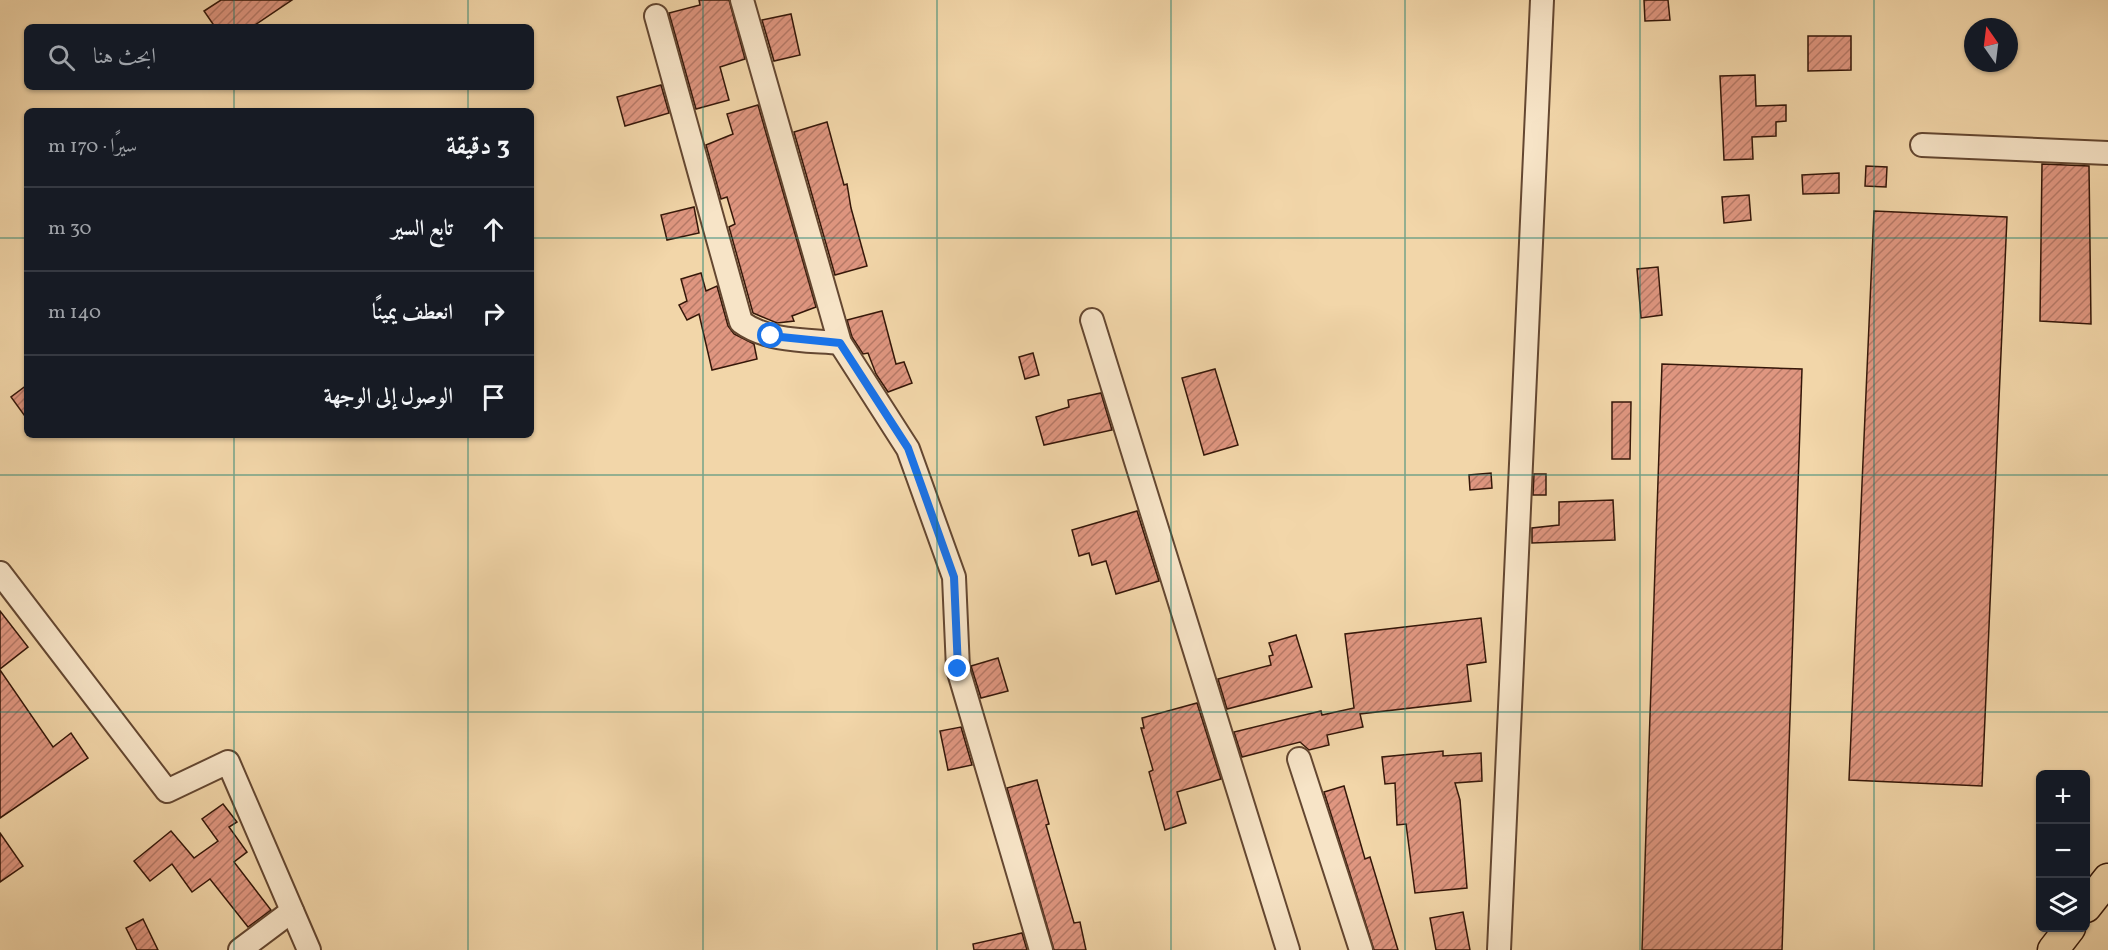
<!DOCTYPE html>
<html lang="ar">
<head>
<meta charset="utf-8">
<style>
  :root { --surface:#171b24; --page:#20242c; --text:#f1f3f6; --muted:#9ea1a6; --line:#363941 }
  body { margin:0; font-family:Vollkorn,Amiri,serif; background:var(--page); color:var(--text); direction:rtl }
  .controls { position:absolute; right:18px; bottom:18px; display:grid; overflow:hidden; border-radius:9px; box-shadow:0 2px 4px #0004 }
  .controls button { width:54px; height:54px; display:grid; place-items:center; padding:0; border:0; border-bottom:2px solid var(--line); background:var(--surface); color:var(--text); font:30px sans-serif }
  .compass { position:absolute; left:1964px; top:18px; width:54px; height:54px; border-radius:50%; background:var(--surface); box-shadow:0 2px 4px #0004; rotate:346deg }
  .stop { position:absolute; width:18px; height:18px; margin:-14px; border:4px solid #1a73e8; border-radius:50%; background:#fff }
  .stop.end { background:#1a73e8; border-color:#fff; box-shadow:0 2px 6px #0008 }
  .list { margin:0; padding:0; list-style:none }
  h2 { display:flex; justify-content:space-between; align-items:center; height:78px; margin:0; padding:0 24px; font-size:26px }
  h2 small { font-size:20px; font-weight:400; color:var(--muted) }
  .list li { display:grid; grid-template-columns:39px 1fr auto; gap:18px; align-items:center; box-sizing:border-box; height:84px; padding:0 24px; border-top:2px solid var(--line) }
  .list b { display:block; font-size:22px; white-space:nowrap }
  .list em { font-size:20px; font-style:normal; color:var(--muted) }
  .icon { flex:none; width:33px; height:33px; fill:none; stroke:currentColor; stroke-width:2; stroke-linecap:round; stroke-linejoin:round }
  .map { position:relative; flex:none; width:2108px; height:950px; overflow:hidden; direction:ltr }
  .search { position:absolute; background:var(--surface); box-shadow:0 2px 4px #0004; left:24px; top:24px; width:510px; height:66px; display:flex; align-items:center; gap:15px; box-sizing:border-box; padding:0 21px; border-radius:9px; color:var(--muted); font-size:22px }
  .panel { position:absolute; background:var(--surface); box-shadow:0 2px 4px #0004; left:24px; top:108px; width:510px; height:330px; border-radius:9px; direction:rtl }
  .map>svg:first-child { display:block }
</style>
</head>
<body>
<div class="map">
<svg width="2108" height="950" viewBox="0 0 2108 950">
  <defs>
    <pattern id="building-hatch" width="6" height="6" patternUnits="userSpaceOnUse" patternTransform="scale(1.5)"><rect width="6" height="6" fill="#df9680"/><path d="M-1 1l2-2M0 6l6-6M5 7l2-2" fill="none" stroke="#b67967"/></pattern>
  </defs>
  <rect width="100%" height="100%" fill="#f2d6a9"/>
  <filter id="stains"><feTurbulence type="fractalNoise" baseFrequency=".00333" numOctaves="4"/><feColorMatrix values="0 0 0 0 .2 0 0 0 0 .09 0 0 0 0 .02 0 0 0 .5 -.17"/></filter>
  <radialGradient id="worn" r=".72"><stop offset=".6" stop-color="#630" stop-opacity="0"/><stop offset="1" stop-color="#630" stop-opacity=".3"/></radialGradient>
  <!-- building -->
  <g fill="url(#building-hatch)" stroke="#351709" stroke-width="1.5">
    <polygon points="221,0 292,0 252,27 215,27 204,11"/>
    <polygon points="699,0 729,0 745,59 720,67 729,100 696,109 669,13 700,5"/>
    <polygon points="1644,0 1668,0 1670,20 1645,21"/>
    <polygon points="791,14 800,55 774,61 762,20"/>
    <polygon points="1808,36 1851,36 1851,70 1808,71"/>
    <polygon points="1755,75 1756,106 1786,105 1786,121 1776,122 1776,136 1752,137 1753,159 1724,160 1720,76"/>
    <polygon points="661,85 669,113 625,126 617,97"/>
    <polygon points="758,105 816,307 792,316 794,321 777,323 753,313 729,227 735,224 727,197 721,199 706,145 733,134 727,114"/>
    <polygon points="827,122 844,185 847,184 851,208 867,266 835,275 794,132"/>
    <polygon points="2042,164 2089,166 2091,324 2040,321"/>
    <polygon points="1866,166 1887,167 1886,187 1865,186"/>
    <polygon points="1839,173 1839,193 1803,194 1802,175"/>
    <polygon points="1749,195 1751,220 1724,223 1722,197"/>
    <polygon points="694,207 699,233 667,240 661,215"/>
    <polygon points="1874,211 2007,217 1982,786 1849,780"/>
    <polygon points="1658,267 1662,315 1641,318 1637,269"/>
    <polygon points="701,273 706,291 717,286 728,326 734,334 754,344 757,359 712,370 699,314 687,320 679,305 687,301 681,279"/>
    <polygon points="882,311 896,364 904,362 912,383 888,392 876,374 868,353 863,354 852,337 847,320"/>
    <polygon points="1033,353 1039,375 1025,379 1019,357"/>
    <polygon points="1662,364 1802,369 1782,950 1642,950"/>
    <polygon points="1215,369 1238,445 1204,455 1182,378"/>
    <polygon points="27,385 27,419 11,397"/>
    <polygon points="1101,393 1112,430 1044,445 1036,417 1069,407 1068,400"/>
    <polygon points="1612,402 1631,402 1630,459 1612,459"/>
    <polygon points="1491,473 1492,488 1470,490 1469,475"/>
    <polygon points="1534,474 1546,474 1546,495 1533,495"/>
    <polygon points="1613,500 1615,540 1532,543 1532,528 1559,525 1559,502"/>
    <polygon points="1137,511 1159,581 1116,594 1106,561 1092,565 1089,553 1079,556 1072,530"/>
    <polygon points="0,611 28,647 0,669"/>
    <polygon points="1481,618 1486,662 1467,665 1471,701 1360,714 1363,727 1327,735 1329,745 1309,750 1300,742 1242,757 1234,732 1321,711 1322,715 1354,708 1345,634"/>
    <polygon points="1296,635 1312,687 1227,709 1218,679 1271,665 1269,656 1273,655 1269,643"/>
    <polygon points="998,658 1008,691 981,698 971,666"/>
    <polygon points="0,670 53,747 71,733 88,758 0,818"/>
    <polygon points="1197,703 1221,779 1177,792 1186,823 1165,830 1149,772 1153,770 1141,728 1144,728 1142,718"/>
    <polygon points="961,727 972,765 948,770 940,731"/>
    <polygon points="1443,751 1443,756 1481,753 1482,781 1455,783 1460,800 1467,888 1415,893 1406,824 1397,825 1395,783 1385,784 1382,757"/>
    <polygon points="1037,780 1049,824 1046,825 1074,923 1080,922 1086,950 1054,950 1007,788"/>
    <polygon points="1344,786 1365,859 1370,857 1398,950 1374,950 1324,792"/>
    <polygon points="223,804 237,822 229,827 247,852 234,862 271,910 248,927 210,879 192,892 172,864 150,881 134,861 171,831 194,858 218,841 202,819"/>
    <polygon points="0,833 23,866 0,882"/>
    <polygon points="1463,912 1470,950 1436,950 1430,918"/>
    <polygon points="143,919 158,950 137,950 126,928"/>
    <polygon points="1022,933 1027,950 974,950 973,944"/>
  </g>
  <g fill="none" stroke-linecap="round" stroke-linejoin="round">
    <!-- minor casing -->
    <g stroke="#644731" stroke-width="26">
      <g id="minor">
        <polyline points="742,0 840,343 908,449 954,577 958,669 1041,950"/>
        <path d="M656,16L741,322C768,342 807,340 840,343"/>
        <polyline points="1922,145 2108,153"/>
        <polyline points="1092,320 1288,950"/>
        <polyline points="0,573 167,791 228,762 309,950"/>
        <polyline points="1299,759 1361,950"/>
        <polyline points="240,950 292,911"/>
        <polyline points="1499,950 1542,0"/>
      </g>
    </g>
    <!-- major casing -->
    <g stroke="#351709" stroke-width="33">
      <g id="major">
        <polyline points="2086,907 2108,879"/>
        <polyline points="2053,950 2070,928"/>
      </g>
    </g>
    <!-- minor -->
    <use href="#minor" stroke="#f7e4c7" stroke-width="22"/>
    <!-- major -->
    <use href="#major" stroke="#f2d6a9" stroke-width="30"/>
  </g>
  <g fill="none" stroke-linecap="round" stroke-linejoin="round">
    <!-- route -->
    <polyline stroke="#1a73e8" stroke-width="8" points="771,336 840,343 908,448 954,577 958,669"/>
  </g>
  <!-- grid -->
  <path fill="none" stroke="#0f766e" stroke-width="1.5" stroke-opacity="0.55" d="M234,0V27M468,0V27M703,0V950M937,0V950M1171,0V950M1405,0V950M1640,0V950M1874,0V950M234,87V111M468,87V111M0,238H27M531,238H2108M234,435V950M468,435V950M0,475H2108M0,712H2108"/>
  <rect width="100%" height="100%" filter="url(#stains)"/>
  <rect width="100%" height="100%" fill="url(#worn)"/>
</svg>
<div class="controls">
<button>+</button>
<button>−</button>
<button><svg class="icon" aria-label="layers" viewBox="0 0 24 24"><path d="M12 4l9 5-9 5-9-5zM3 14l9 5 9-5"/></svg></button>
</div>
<svg class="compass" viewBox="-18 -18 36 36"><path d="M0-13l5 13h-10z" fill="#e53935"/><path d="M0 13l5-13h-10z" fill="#9ea1a6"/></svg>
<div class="stop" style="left:771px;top:336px"></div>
<div class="stop end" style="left:958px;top:669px"></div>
<div class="search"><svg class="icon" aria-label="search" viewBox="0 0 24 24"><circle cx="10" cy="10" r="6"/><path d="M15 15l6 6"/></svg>ابحث هنا</div>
<section class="panel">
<h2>3 دقيقة<small>سيرًا · 170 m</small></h2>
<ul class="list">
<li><svg class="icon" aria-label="ahead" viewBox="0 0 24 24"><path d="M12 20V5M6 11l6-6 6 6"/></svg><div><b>تابع السير</b></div><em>30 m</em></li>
<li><svg class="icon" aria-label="right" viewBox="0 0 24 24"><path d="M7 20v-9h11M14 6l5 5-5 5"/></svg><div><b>انعطف يمينًا</b></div><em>140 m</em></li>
<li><svg class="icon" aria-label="arrive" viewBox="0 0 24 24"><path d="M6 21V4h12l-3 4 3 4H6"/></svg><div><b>الوصول إلى الوجهة</b></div></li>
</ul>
</section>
</div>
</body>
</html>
